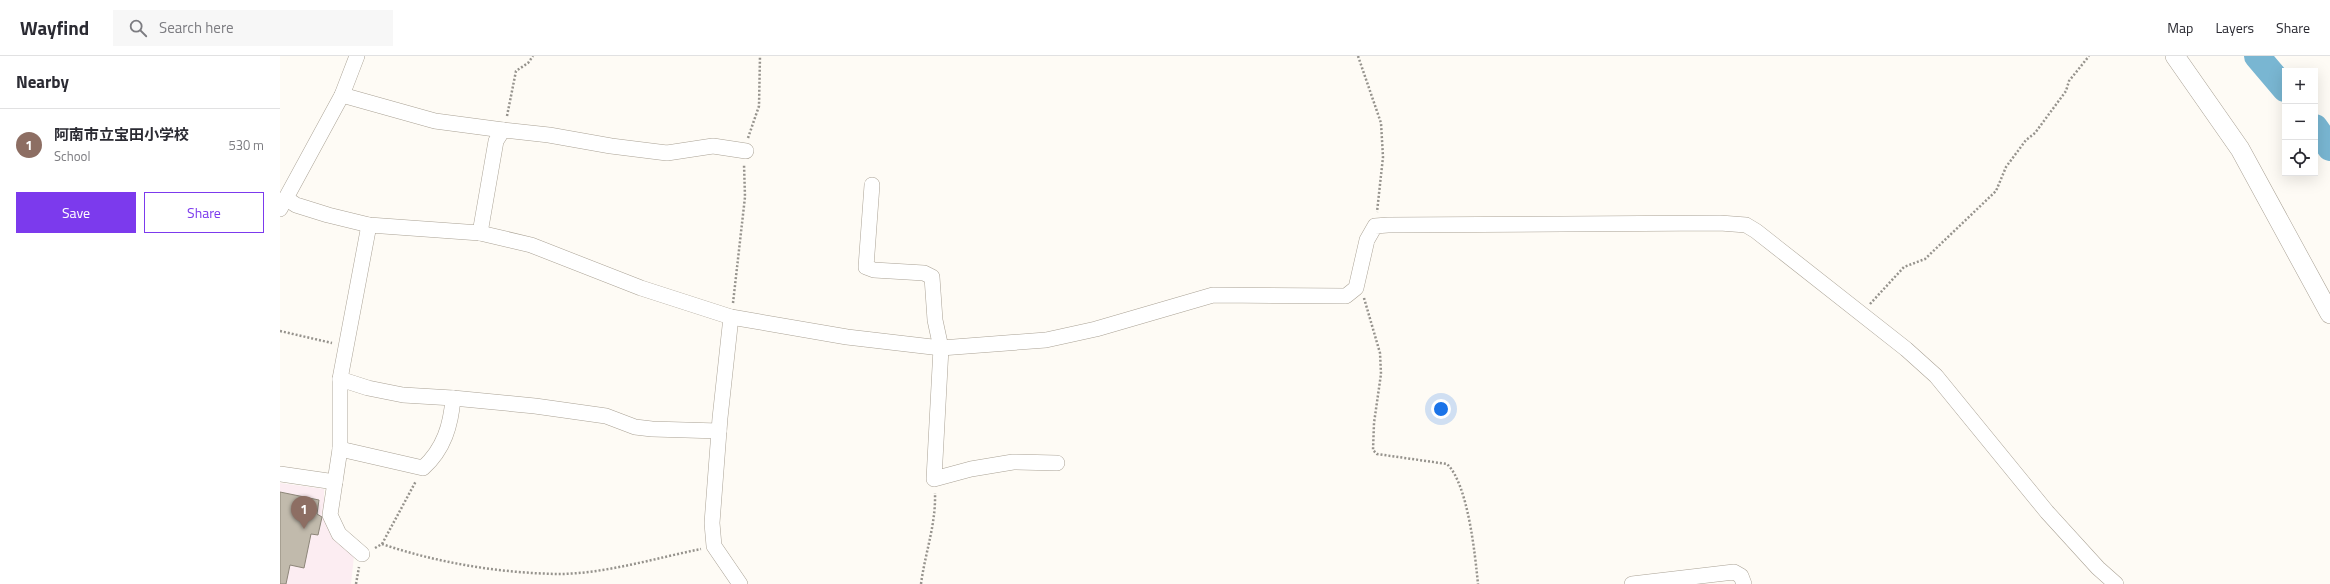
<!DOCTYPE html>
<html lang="en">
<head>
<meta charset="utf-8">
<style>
  :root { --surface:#fff; --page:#f7f7f7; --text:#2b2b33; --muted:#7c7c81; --line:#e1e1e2; --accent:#7c3aed }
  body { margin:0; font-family:"Titillium Web","Noto Sans JP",sans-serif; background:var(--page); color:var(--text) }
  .controls { position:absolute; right:12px; top:12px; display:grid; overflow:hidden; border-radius:0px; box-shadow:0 4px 16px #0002 }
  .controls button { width:36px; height:36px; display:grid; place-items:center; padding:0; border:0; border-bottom:1px solid var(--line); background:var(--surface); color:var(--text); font:20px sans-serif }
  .you { position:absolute; left:1161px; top:353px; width:14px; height:14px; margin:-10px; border:3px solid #fff; border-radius:50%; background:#1a73e8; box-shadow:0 0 0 6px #1a73e833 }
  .badge { display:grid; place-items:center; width:26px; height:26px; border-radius:50%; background:var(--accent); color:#fff; font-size:13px; font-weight:700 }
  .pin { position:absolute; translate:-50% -33px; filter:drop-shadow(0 1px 2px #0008) }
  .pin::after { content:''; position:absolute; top:21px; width:14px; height:12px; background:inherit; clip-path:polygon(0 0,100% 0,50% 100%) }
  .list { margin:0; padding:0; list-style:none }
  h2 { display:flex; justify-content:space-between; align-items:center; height:52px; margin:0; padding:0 16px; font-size:17px }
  h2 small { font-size:13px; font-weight:400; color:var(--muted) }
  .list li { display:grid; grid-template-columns:26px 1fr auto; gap:12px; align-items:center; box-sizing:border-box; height:72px; padding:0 16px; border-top:1px solid var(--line) }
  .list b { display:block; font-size:15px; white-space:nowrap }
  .list p { margin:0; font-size:13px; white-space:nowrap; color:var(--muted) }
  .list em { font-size:13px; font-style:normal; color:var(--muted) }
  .actions { display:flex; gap:8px; padding:12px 16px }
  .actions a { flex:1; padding:9px 0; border:1px solid var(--accent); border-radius:0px; text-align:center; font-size:14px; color:var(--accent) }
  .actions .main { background:var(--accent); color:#fff }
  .icon { flex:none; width:22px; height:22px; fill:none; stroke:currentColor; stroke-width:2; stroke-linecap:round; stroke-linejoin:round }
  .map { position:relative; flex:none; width:2050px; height:528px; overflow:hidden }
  header { display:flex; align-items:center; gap:24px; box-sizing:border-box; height:56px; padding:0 20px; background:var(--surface); border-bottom:1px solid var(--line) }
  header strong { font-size:19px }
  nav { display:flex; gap:22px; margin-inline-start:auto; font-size:14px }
  .search { width:280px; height:36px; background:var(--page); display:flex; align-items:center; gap:10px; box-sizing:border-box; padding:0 14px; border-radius:0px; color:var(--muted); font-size:15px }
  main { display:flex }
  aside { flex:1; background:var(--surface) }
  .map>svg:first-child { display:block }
</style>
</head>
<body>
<header>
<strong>Wayfind</strong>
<div class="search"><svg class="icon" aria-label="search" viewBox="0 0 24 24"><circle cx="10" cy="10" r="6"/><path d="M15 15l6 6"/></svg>Search here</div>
<nav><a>Map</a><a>Layers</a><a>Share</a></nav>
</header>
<main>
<aside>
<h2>Nearby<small></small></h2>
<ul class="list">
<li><span class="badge" style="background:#8d6e63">1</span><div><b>阿南市立宝田小学校</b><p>School</p></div><em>530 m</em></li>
</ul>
<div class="actions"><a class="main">Save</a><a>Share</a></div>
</aside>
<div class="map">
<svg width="2050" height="528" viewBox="0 0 2050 528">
  <rect width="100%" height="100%" fill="#fefbf5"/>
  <!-- education -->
  <polygon fill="#fcedf2" points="0,427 44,433 44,464 52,482 74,500 71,528 0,528"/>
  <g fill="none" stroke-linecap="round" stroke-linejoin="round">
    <!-- river -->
    <g stroke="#79b6d2" stroke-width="26">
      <polyline points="1977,0 2005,33"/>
      <polyline points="2035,71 2050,92"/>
    </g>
  </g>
  <!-- building -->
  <polygon fill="#c1baac" stroke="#8d8679" points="0,436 39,444 37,458 42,461 38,479 31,478 24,512 10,509 6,528 0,528"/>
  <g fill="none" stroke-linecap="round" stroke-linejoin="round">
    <!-- minor casing -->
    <g stroke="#aaa295" stroke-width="16">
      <g id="minor">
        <polyline points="62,39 155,65 223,74 216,85 200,177"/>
        <polyline points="223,74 269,79 331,90 387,97 433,90 466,95"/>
        <polyline points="592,129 586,211 594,214 644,217 652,221 655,264 661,292 654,423 691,413 733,406 777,407"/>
        <polyline points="7,143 16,149 48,159 89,169 200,177 251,189 361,232 451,261 567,281 661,292 766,284 816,273 933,239 1066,240 1076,232 1087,184 1095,170 1108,169 1440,167 1466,169 1476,175 1626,293 1656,320 1767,456 1818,512 1836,528"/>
        <polyline points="0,153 62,39 77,0"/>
        <polyline points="451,261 440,362 432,467 434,490 460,528"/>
        <polyline points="60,323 88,332 123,339 173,342 255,350 326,360 355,371 372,373 439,375"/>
        <path d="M60,393L143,412C164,393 171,369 173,342"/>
        <polyline points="0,418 55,426"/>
        <polyline points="82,498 59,478 50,459 60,393 60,323 89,169"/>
        <polyline points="1352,528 1454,516 1461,520 1464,528"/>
      </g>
    </g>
    <!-- tertiary casing -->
    <g stroke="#aaa295" stroke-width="20">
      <polyline id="tertiary" points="1895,0 1960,93 2050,258"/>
    </g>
    <!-- path -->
    <g stroke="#96938d" stroke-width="2.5" stroke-dasharray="2 2" stroke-linecap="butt">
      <polyline points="1078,0 1101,67 1103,101 1097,156"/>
      <polyline points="227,60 236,15 248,7 253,0"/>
      <polyline points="468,82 479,50 480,0"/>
      <path d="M1084,242L1100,297L1101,318L1094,367L1093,394L1097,398L1167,408C1188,428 1195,498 1198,528"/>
      <polyline points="453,247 465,141 464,108"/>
      <polyline points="1590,248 1624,211 1645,203 1716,135 1726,111 1746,84 1755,77 1786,35 1789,25 1809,0"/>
      <polyline points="0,275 52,287"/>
      <polyline points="102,488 136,425"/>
      <path d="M95,492L102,488C158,507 220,517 278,518C324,518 376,502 421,493"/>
      <polyline points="76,528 79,511"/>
      <path d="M641,528C645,497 656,469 655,437"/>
    </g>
    <!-- minor -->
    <use href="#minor" stroke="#fff" stroke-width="15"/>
    <!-- tertiary -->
    <use href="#tertiary" stroke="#fff" stroke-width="19"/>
  </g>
</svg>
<div class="controls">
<button>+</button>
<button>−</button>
<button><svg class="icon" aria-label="locate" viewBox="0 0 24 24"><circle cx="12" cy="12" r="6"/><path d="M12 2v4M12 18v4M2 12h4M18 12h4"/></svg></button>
</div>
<div class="you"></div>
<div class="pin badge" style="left:24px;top:473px;background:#8d6e63">1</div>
</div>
</main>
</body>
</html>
